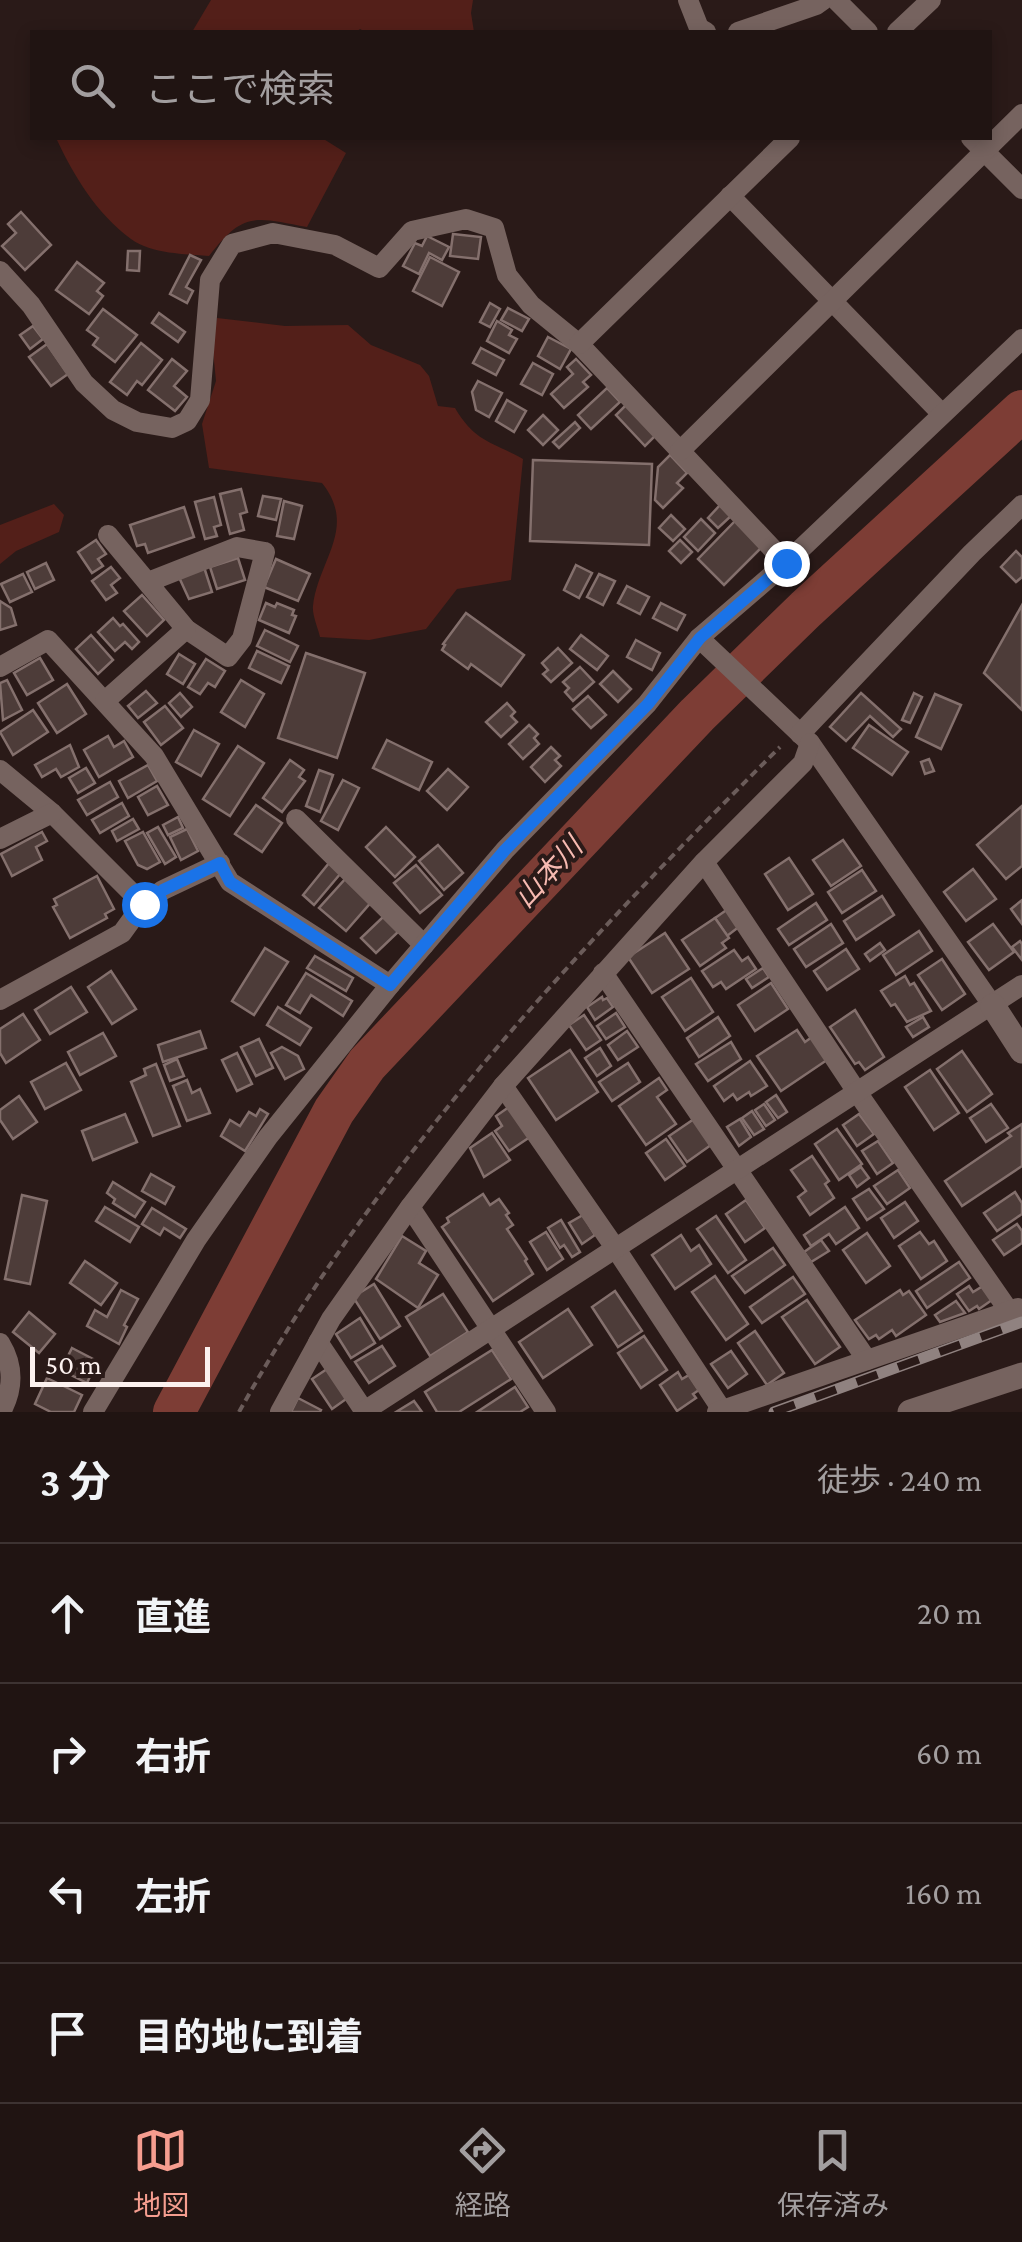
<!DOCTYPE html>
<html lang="ja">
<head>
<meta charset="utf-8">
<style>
  :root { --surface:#201412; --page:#2d2120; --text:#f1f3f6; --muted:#a29e9f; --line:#3d3332; --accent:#f59d8f }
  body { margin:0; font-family:"Crimson Pro","Noto Sans JP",serif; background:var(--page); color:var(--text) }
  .scale { position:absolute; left:30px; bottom:25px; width:180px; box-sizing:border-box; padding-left:10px; border:5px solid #fcf1ef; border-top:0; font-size:28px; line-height:35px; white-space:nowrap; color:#fcf1ef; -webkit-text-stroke:8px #2a1a18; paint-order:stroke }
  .stop { position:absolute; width:30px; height:30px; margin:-22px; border:8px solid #1a73e8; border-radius:50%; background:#fff }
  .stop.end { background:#1a73e8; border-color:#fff; box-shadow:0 2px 10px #0008 }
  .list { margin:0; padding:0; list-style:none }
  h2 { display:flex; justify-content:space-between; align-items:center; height:130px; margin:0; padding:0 40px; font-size:42px }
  h2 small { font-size:32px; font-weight:400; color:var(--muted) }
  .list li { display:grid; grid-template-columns:65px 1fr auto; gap:30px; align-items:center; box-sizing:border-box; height:140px; padding:0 40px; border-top:2px solid var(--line) }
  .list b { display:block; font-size:38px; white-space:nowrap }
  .list em { font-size:32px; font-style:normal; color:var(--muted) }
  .icon { flex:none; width:55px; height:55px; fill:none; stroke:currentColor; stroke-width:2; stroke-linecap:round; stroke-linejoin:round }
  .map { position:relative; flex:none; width:1022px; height:1412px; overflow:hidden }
  .search { position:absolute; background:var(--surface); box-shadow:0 5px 15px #0003; left:30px; right:30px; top:30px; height:110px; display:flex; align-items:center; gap:25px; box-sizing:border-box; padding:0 35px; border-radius:0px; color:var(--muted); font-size:38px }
  .sheet { height:690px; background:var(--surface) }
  nav { display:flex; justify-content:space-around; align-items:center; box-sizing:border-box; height:140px; border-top:2px solid var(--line); background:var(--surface); font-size:28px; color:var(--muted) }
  nav a { display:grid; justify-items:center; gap:5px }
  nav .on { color:var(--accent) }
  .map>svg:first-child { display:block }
</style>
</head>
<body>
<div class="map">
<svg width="1022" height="1412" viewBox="0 0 1022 1412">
  <rect width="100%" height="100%" fill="#2a1a18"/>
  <!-- green -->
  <g fill="#531f19">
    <polygon points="211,0 473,0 471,13 474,32 366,32 360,29 356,32 192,32"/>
    <path d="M56,138H322L346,153L307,227C254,217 244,211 209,256C185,254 152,254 131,239C96,213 74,176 56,138Z"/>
    <path d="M217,318L285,326L348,325L371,345L420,365L429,376L438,406L455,408C475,442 491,441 523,459L511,580L457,589L426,629L369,640L320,637C318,628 312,615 313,606C318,560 358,528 322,483L209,468L202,424L216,381L212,340Z"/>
    <polygon points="54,504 64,515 59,532 16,551 0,564 0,525"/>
  </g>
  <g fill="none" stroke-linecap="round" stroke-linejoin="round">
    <!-- river -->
    <polyline stroke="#7d3d35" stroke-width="42" points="174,1412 334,1111 367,1064 697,715 806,609 1022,411"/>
  </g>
  <!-- building -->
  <g fill="#4d3c39" stroke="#84706d" stroke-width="2.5">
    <polygon points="21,212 51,245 25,270 2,246 16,233 8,224"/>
    <polygon points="453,234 481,237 478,259 450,256"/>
    <polygon points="427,236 449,247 442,260 429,253 419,274 403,266 415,243 422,246"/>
    <polygon points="128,251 140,251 139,271 127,270"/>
    <polygon points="190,255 201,260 186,287 193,291 187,303 170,294"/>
    <polygon points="430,257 459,272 442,306 413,291"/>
    <polygon points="77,262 104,283 97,291 103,296 89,314 56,290"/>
    <polygon points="490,303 500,309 490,327 480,322"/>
    <polygon points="508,308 529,319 522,331 501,320"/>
    <polygon points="103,309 137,335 115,362 93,345 98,338 87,330"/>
    <polygon points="159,313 185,332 178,342 152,323"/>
    <polygon points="497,321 512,330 509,335 517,339 509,353 487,341"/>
    <polygon points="33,326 43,339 30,349 20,335"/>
    <polygon points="548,337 571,349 560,369 538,356"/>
    <polygon points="141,343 162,360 142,385 137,381 127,395 110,382"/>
    <polygon points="47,344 68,374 51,386 29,357"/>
    <polygon points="481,348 504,360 496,375 473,363"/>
    <polygon points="172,359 187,371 174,386 187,397 175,411 148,390"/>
    <polygon points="576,359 591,375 583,382 588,387 564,408 551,394 573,374 567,367"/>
    <polygon points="533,363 553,374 542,395 521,384"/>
    <polygon points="478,381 502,393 489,417 476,410 472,392"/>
    <polygon points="607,388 620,402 591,429 578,415"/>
    <polygon points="507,400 526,411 514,432 496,421"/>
    <polygon points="628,403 657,434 645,446 616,415"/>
    <polygon points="543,415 558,430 543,445 528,430"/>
    <polygon points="575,422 580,428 559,448 553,442"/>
    <polygon points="670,455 687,473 677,483 683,488 663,508 655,500 658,467"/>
    <polygon points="533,460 652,464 649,545 530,541"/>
    <polygon points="241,489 247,512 240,514 244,530 230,534 220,494"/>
    <polygon points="263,496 281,499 276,520 258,516"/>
    <polygon points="214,497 221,525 214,527 217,536 205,539 195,502"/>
    <polygon points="284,501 302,506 294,539 277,536"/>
    <polygon points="720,505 731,516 718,528 708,518"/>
    <polygon points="184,507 194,537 148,553 145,544 137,546 130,525"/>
    <polygon points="671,515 685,529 673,541 659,528"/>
    <polygon points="701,519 715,533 698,551 684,537"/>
    <polygon points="736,520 763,546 724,585 698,559"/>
    <polygon points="96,540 106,554 98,559 103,566 92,573 78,552"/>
    <polygon points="680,540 692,552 681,563 669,551"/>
    <polygon points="1016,551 1022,557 1022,577 1016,582 1001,567"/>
    <polygon points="238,558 245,580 217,589 210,567"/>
    <polygon points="276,559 310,574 298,601 264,587"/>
    <polygon points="46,563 54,580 35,589 27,572"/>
    <polygon points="576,565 592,573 579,598 564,590"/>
    <polygon points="111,567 120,578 111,585 117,593 106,600 92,581"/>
    <polygon points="204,567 212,592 189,599 178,575"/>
    <polygon points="23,574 32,592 10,602 1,584"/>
    <polygon points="599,574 615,581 603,605 587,597"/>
    <polygon points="627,586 649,597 640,614 618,603"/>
    <polygon points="142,595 164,620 147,636 124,611"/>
    <polygon points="0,601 11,608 16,625 0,630"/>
    <polygon points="266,603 275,607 277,603 294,610 292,615 296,616 289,633 259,620"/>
    <polygon points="661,603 685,615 677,630 653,618"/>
    <polygon points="1022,605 1022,710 984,673"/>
    <polygon points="466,613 524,655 501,686 471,664 468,669 442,650 445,645 443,644"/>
    <polygon points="113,618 120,626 123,624 139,642 132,649 125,642 115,651 98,632"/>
    <polygon points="265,630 298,646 290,662 257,646"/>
    <polygon points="91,635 113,660 98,674 76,649"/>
    <polygon points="581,635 608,656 597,670 570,649"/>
    <polygon points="636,640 660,653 652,670 627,657"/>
    <polygon points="558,648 572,663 551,682 543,674 548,670 542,663"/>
    <polygon points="257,651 289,666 281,683 249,668"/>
    <polygon points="306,653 365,673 337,758 278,738"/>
    <polygon points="179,654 195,664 183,684 167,674"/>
    <polygon points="40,658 53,680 27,695 14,673"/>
    <polygon points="206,659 225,671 215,687 208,683 200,694 188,687"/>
    <polygon points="580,667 594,682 573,701 565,692 569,688 563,682"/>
    <polygon points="613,671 631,689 618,702 600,684"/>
    <polygon points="7,680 22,710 3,720 0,683"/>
    <polygon points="241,680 264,694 245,727 221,712"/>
    <polygon points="67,684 86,714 57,733 38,703"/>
    <polygon points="146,691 157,703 138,718 128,706"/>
    <polygon points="180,693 192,707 181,717 169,703"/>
    <polygon points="861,693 901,729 893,737 870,716 846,741 830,727"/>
    <polygon points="914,693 922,697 910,723 902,720"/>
    <polygon points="935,694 961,705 941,749 916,737"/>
    <polygon points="588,696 606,715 591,728 573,709"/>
    <polygon points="507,703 515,712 511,716 517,722 501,737 486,722"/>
    <polygon points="165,706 183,728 161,745 144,722"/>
    <polygon points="33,710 48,732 13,755 0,732"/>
    <polygon points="529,725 538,734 534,738 539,744 523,759 509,744"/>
    <polygon points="869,725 908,752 892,775 853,748"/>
    <polygon points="194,730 219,744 201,776 176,762"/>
    <polygon points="108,736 114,747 124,741 133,757 99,777 84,750"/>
    <polygon points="387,740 432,762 419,790 373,768"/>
    <polygon points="70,745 79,767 61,777 56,769 42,777 35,765"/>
    <polygon points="238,746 264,763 230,816 203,799"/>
    <polygon points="551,747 560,756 555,760 561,766 545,782 531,767"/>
    <polygon points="929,759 934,771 925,774 921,762"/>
    <polygon points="290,760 304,770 299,777 305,781 282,812 263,798"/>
    <polygon points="148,765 157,781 128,798 119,781"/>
    <polygon points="86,768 95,783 78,793 69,778"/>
    <polygon points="448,769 468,787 447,810 427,791"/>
    <polygon points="319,770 333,775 320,812 306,806"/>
    <polygon points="343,780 359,788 338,830 321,821"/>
    <polygon points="110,782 118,797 87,815 78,800"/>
    <polygon points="157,786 168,805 148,815 138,797"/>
    <polygon points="122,803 129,816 100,833 92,820"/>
    <polygon points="256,805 282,823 262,852 235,834"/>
    <polygon points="1022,806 1022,866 1006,879 977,845"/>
    <polygon points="178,817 183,828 168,835 163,825"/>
    <polygon points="133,819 139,829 117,841 112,831"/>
    <polygon points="158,827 176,857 165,864 147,833"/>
    <polygon points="386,827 415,857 395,877 366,847"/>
    <polygon points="187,829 198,851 181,860 170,837"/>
    <polygon points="42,832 47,841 36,847 42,860 12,876 1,854"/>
    <polygon points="143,832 160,862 147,869 138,865 125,841"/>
    <polygon points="843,840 861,866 831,886 813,860"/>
    <polygon points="438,845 463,873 444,890 419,861"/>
    <polygon points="789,858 813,894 788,910 765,874"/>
    <polygon points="329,863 341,873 314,905 303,895"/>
    <polygon points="416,865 442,895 420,913 394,883"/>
    <polygon points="973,869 996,899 966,921 944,892"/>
    <polygon points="862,870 876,891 842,913 828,892"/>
    <polygon points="97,876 114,909 105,914 107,918 70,938 53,907 57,905 54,899"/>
    <polygon points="347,877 373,900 346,931 319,908"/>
    <polygon points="882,896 894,915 856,940 844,921"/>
    <polygon points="1022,900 1022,924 1011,909"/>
    <polygon points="816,903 827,920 789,945 778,929"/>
    <polygon points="728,909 740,926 727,936 715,918"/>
    <polygon points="383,917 398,932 376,953 361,938"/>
    <polygon points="715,918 729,938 722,943 726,948 700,966 682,940"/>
    <polygon points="831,924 843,943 806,967 794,949"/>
    <polygon points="993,924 1014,952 989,970 968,942"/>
    <polygon points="919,931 932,951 896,975 883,955"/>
    <polygon points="665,933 689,969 652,993 628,957"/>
    <polygon points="1020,941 1022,944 1022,960 1012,947"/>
    <polygon points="880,943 885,950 870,961 865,954"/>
    <polygon points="265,948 288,962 254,1015 232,1001"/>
    <polygon points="846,949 859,969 827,990 814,971"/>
    <polygon points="734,950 742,961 748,957 756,969 726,989 721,982 713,987 702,971"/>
    <polygon points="315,956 353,978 346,991 307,968"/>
    <polygon points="942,959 965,994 942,1010 918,975"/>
    <polygon points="763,968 769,977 752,988 746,979"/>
    <polygon points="111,971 136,1009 112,1024 88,987"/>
    <polygon points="306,973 352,1001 343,1016 311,995 300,1013 286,1005"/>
    <polygon points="905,976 910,985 914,983 931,1011 907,1022 895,1004 891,1006 881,991"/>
    <polygon points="691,978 713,1012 685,1031 662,997"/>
    <polygon points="771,983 788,1009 755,1031 738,1005"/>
    <polygon points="71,987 87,1012 50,1034 35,1010"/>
    <polygon points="602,997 603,1000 607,998 613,1007 595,1020 587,1007"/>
    <polygon points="278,1007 311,1028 300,1045 267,1025"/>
    <polygon points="855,1010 884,1057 865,1070 859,1062 855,1064 830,1027"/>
    <polygon points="616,1013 625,1027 606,1039 597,1026"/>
    <polygon points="23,1014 40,1040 6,1063 0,1053 0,1029"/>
    <polygon points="584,1015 601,1040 586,1050 569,1025"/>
    <polygon points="718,1017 730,1036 699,1057 687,1038"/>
    <polygon points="923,1017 929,1027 913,1037 906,1027"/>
    <polygon points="797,1030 805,1042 812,1037 827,1060 781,1091 757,1056"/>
    <polygon points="200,1031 206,1048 163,1062 158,1045"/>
    <polygon points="627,1031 638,1047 618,1060 608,1045"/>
    <polygon points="103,1033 116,1056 80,1075 68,1052"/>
    <polygon points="259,1039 273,1068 256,1076 241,1047"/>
    <polygon points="731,1042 741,1059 708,1081 696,1064"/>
    <polygon points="282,1047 298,1056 304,1069 285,1079 271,1053"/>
    <polygon points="600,1048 611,1066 597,1076 585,1058"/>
    <polygon points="570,1050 598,1092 556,1120 528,1078"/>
    <polygon points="962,1051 992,1094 967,1112 937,1069"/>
    <polygon points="237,1053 252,1084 237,1091 222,1060"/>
    <polygon points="177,1059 184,1076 170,1081 164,1065"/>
    <polygon points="750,1061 767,1086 751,1096 749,1092 737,1100 733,1094 724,1101 714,1086"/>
    <polygon points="66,1063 81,1090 45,1109 31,1082"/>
    <polygon points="628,1063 640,1082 612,1101 599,1082"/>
    <polygon points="156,1064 180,1126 153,1136 131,1082 146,1075 144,1069"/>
    <polygon points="930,1070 959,1113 934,1130 905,1087"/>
    <polygon points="659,1078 667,1090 657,1097 676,1124 646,1145 619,1106"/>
    <polygon points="187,1080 192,1093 200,1089 210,1113 187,1121 173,1086"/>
    <polygon points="776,1095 787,1112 778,1118 766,1102"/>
    <polygon points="19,1096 37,1122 13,1139 0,1120 0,1110"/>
    <polygon points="764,1104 775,1120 766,1126 755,1110"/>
    <polygon points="991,1104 1008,1128 986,1142 970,1118"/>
    <polygon points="509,1107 530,1137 509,1151 495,1131 502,1126 496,1116"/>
    <polygon points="260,1109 268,1114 245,1151 221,1136 230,1120 240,1126 249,1112 256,1116"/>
    <polygon points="752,1111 764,1129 754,1135 742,1118"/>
    <polygon points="125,1114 137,1142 93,1160 82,1131"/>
    <polygon points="859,1114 874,1134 857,1146 843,1125"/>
    <polygon points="694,1119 711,1145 687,1162 669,1136"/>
    <polygon points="740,1119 751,1137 739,1146 727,1127"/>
    <polygon points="1022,1124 1022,1166 962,1206 945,1181 1011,1136 1008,1133"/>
    <polygon points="837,1129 862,1164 839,1180 815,1144"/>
    <polygon points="492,1133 510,1160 484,1177 470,1148"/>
    <polygon points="666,1139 685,1166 665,1180 646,1153"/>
    <polygon points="878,1141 893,1163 877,1174 862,1151"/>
    <polygon points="812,1156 829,1181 825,1184 834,1198 810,1215 798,1197 806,1191 791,1170"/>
    <polygon points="861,1167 869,1178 857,1187 849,1175"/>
    <polygon points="898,1170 910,1188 887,1204 874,1186"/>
    <polygon points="151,1174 174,1187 165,1204 142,1191"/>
    <polygon points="113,1182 145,1202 135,1217 113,1203 115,1199 107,1193"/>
    <polygon points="869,1189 884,1209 867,1220 853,1199"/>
    <polygon points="1015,1192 1022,1203 1022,1214 997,1231 984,1213"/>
    <polygon points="483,1194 490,1205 499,1199 509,1213 506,1215 513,1225 507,1229 527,1259 525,1261 533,1274 493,1301 442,1227 449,1222 447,1218"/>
    <polygon points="22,1195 47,1201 30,1284 5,1279"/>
    <polygon points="746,1200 765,1228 745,1242 726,1214"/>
    <polygon points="905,1202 918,1221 894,1238 881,1218"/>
    <polygon points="105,1207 139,1227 130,1242 96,1221"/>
    <polygon points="845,1207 859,1228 836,1244 829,1234 811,1246 804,1235"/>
    <polygon points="152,1208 186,1229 180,1238 164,1228 160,1235 142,1224"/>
    <polygon points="583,1215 595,1235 582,1244 569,1223"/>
    <polygon points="716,1216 746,1260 728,1273 697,1229"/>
    <polygon points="561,1220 580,1252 572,1257 564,1245 560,1248 548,1228"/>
    <polygon points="1017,1224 1022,1231 1022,1243 1004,1255 993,1240"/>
    <polygon points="546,1232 563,1259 547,1270 530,1242"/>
    <polygon points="920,1232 929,1244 934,1241 947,1261 921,1279 899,1246"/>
    <polygon points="867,1233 890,1266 866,1283 843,1250"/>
    <polygon points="681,1235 691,1251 699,1245 711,1264 675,1289 652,1255"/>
    <polygon points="402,1236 426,1251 419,1263 438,1275 418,1308 376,1279"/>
    <polygon points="821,1240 829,1251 811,1262 804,1252"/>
    <polygon points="773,1248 785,1265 745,1293 732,1276"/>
    <polygon points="85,1261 117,1283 101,1305 70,1283"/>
    <polygon points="959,1262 970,1278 927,1308 916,1291"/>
    <polygon points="715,1276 748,1324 726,1340 692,1292"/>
    <polygon points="793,1277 805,1294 762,1323 750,1307"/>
    <polygon points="374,1284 400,1326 380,1339 353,1297"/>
    <polygon points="969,1286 973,1292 983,1286 992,1300 979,1309 977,1306 969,1311 957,1294"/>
    <polygon points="121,1290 138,1299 124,1325 127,1327 119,1344 87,1326 95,1310 107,1317"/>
    <polygon points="900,1290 903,1295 909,1291 926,1315 896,1336 892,1330 879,1339 876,1335 869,1339 855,1320"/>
    <polygon points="615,1291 642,1331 618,1347 592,1307"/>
    <polygon points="443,1294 468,1332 430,1356 406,1317"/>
    <polygon points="807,1300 840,1347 815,1364 782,1317"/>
    <polygon points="956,1301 965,1313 940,1322 935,1315"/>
    <polygon points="568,1309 592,1345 543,1378 519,1342"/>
    <polygon points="29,1312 55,1334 39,1353 13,1332"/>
    <polygon points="360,1318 375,1343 351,1358 336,1334"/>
    <polygon points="755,1331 784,1373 767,1385 738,1343"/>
    <polygon points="644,1336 667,1370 641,1388 618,1353"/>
    <polygon points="382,1346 395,1366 369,1383 355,1362"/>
    <polygon points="72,1348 97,1361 87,1383 61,1370"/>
    <polygon points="492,1350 511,1379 459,1412 437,1412 425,1392"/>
    <polygon points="731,1351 747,1374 728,1388 711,1364"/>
    <polygon points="330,1367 349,1397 332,1409 312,1379"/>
    <polygon points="678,1372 682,1379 689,1375 699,1390 693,1394 696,1398 677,1411 660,1385"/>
    <polygon points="47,1378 82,1395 74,1412 51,1412 35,1404"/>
    <polygon points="515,1387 528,1407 520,1412 477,1412"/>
    <polygon points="298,1398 321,1410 320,1412 291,1412"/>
    <polygon points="414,1401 422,1412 396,1412"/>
  </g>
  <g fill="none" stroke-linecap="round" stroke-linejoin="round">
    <!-- path -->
    <path stroke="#6b5c5a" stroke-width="4" stroke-dasharray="8 5" stroke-linecap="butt" d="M239,1412C379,1160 577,949 780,747"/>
    <!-- minor -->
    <g stroke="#76635f" stroke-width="20">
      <polyline points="688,0 699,28 706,32"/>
      <polyline points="836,0 868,32"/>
      <polyline points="738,32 816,5 823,0"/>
      <polyline points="897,32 931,0"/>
      <polyline points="971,138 1022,189"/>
      <polyline points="730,196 942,414"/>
      <polyline points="0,271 31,305 84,383 113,410 137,422 172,428 187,421 200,400 210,280 232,244 273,233 335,245 379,268 412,231 466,219 494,228 507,275 531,305 579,344 786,563"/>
      <polyline points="579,344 790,138"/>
      <polyline points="680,451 1022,114"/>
      <polyline points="108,535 186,629 228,657 242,639 265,552 237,547 148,582"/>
      <polyline points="699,638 810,743 993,1006"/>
      <polyline points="0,667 48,640 154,756 230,882 390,985"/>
      <polyline points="105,701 186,629"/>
      <polyline points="800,734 972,553 1022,505"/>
      <polyline points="0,770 52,813 143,904"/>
      <polyline points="296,819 424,945"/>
      <polyline points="0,839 52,813"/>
      <polyline points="704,862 857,1092 1009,1311"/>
      <polyline points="603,973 867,1360"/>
      <polyline points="0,1000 122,933 143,904 163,890 220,863"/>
      <polyline points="503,1086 616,1249 722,1410"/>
      <polyline points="410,1207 546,1412"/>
      <polyline points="318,1342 365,1412"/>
      <path d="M0,1343C14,1366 14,1388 1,1412"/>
      <polyline points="93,1412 196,1240 268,1137 390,985 505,850 647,704 699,638 786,563 1022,339"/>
      <polyline points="280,1412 331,1319 410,1207 503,1086 704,862 803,763 810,743"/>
      <polyline points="363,1412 1022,985"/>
      <polyline points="717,1412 1018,1308"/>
    </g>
    <!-- tertiary -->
    <g stroke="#76635f" stroke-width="25">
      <polyline points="993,1006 1022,1051"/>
      <polyline points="910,1412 1022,1375"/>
    </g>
    <!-- rail casing -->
    <g stroke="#908280" stroke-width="11">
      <polyline id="rail" points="774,1412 1022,1322"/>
    </g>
    <!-- rail -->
    <use href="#rail" stroke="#2a1a18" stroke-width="8" stroke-dasharray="22" stroke-linecap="butt"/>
  </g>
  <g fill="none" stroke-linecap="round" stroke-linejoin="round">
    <!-- route -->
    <polyline stroke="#1a73e8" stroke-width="12" points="144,904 163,890 220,863 230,882 390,985 505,850 648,704 700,638 786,563"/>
  </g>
  <g text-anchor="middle" stroke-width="8" stroke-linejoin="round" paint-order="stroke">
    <!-- water labels -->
    <g font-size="28" font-style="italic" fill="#f7bab1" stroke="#2a1a18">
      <text transform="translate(548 872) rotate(-47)" y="10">山本川</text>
    </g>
  </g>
</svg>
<div class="scale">50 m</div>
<div class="stop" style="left:144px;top:904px"></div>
<div class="stop end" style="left:786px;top:563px"></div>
<div class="search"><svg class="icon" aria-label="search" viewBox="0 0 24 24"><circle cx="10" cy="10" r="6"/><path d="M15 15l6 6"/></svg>ここで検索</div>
</div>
<section class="sheet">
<h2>3 分<small>徒歩 · 240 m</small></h2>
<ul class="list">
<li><svg class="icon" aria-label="ahead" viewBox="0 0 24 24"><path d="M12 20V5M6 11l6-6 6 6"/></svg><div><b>直進</b></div><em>20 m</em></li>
<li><svg class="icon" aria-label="right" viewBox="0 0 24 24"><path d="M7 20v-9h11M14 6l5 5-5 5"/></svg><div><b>右折</b></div><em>60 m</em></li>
<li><svg class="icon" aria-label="left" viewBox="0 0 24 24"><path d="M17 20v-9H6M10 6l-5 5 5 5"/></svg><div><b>左折</b></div><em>160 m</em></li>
<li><svg class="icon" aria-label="arrive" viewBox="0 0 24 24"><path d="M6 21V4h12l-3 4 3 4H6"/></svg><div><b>目的地に到着</b></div></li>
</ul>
</section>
<nav>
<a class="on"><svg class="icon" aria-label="map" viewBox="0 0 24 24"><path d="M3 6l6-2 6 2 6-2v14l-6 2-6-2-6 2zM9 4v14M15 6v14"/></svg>地図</a>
<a><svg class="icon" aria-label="directions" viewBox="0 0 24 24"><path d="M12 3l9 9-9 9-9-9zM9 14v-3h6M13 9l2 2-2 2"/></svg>経路</a>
<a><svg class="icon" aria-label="saved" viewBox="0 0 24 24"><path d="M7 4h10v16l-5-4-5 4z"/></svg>保存済み</a>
</nav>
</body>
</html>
